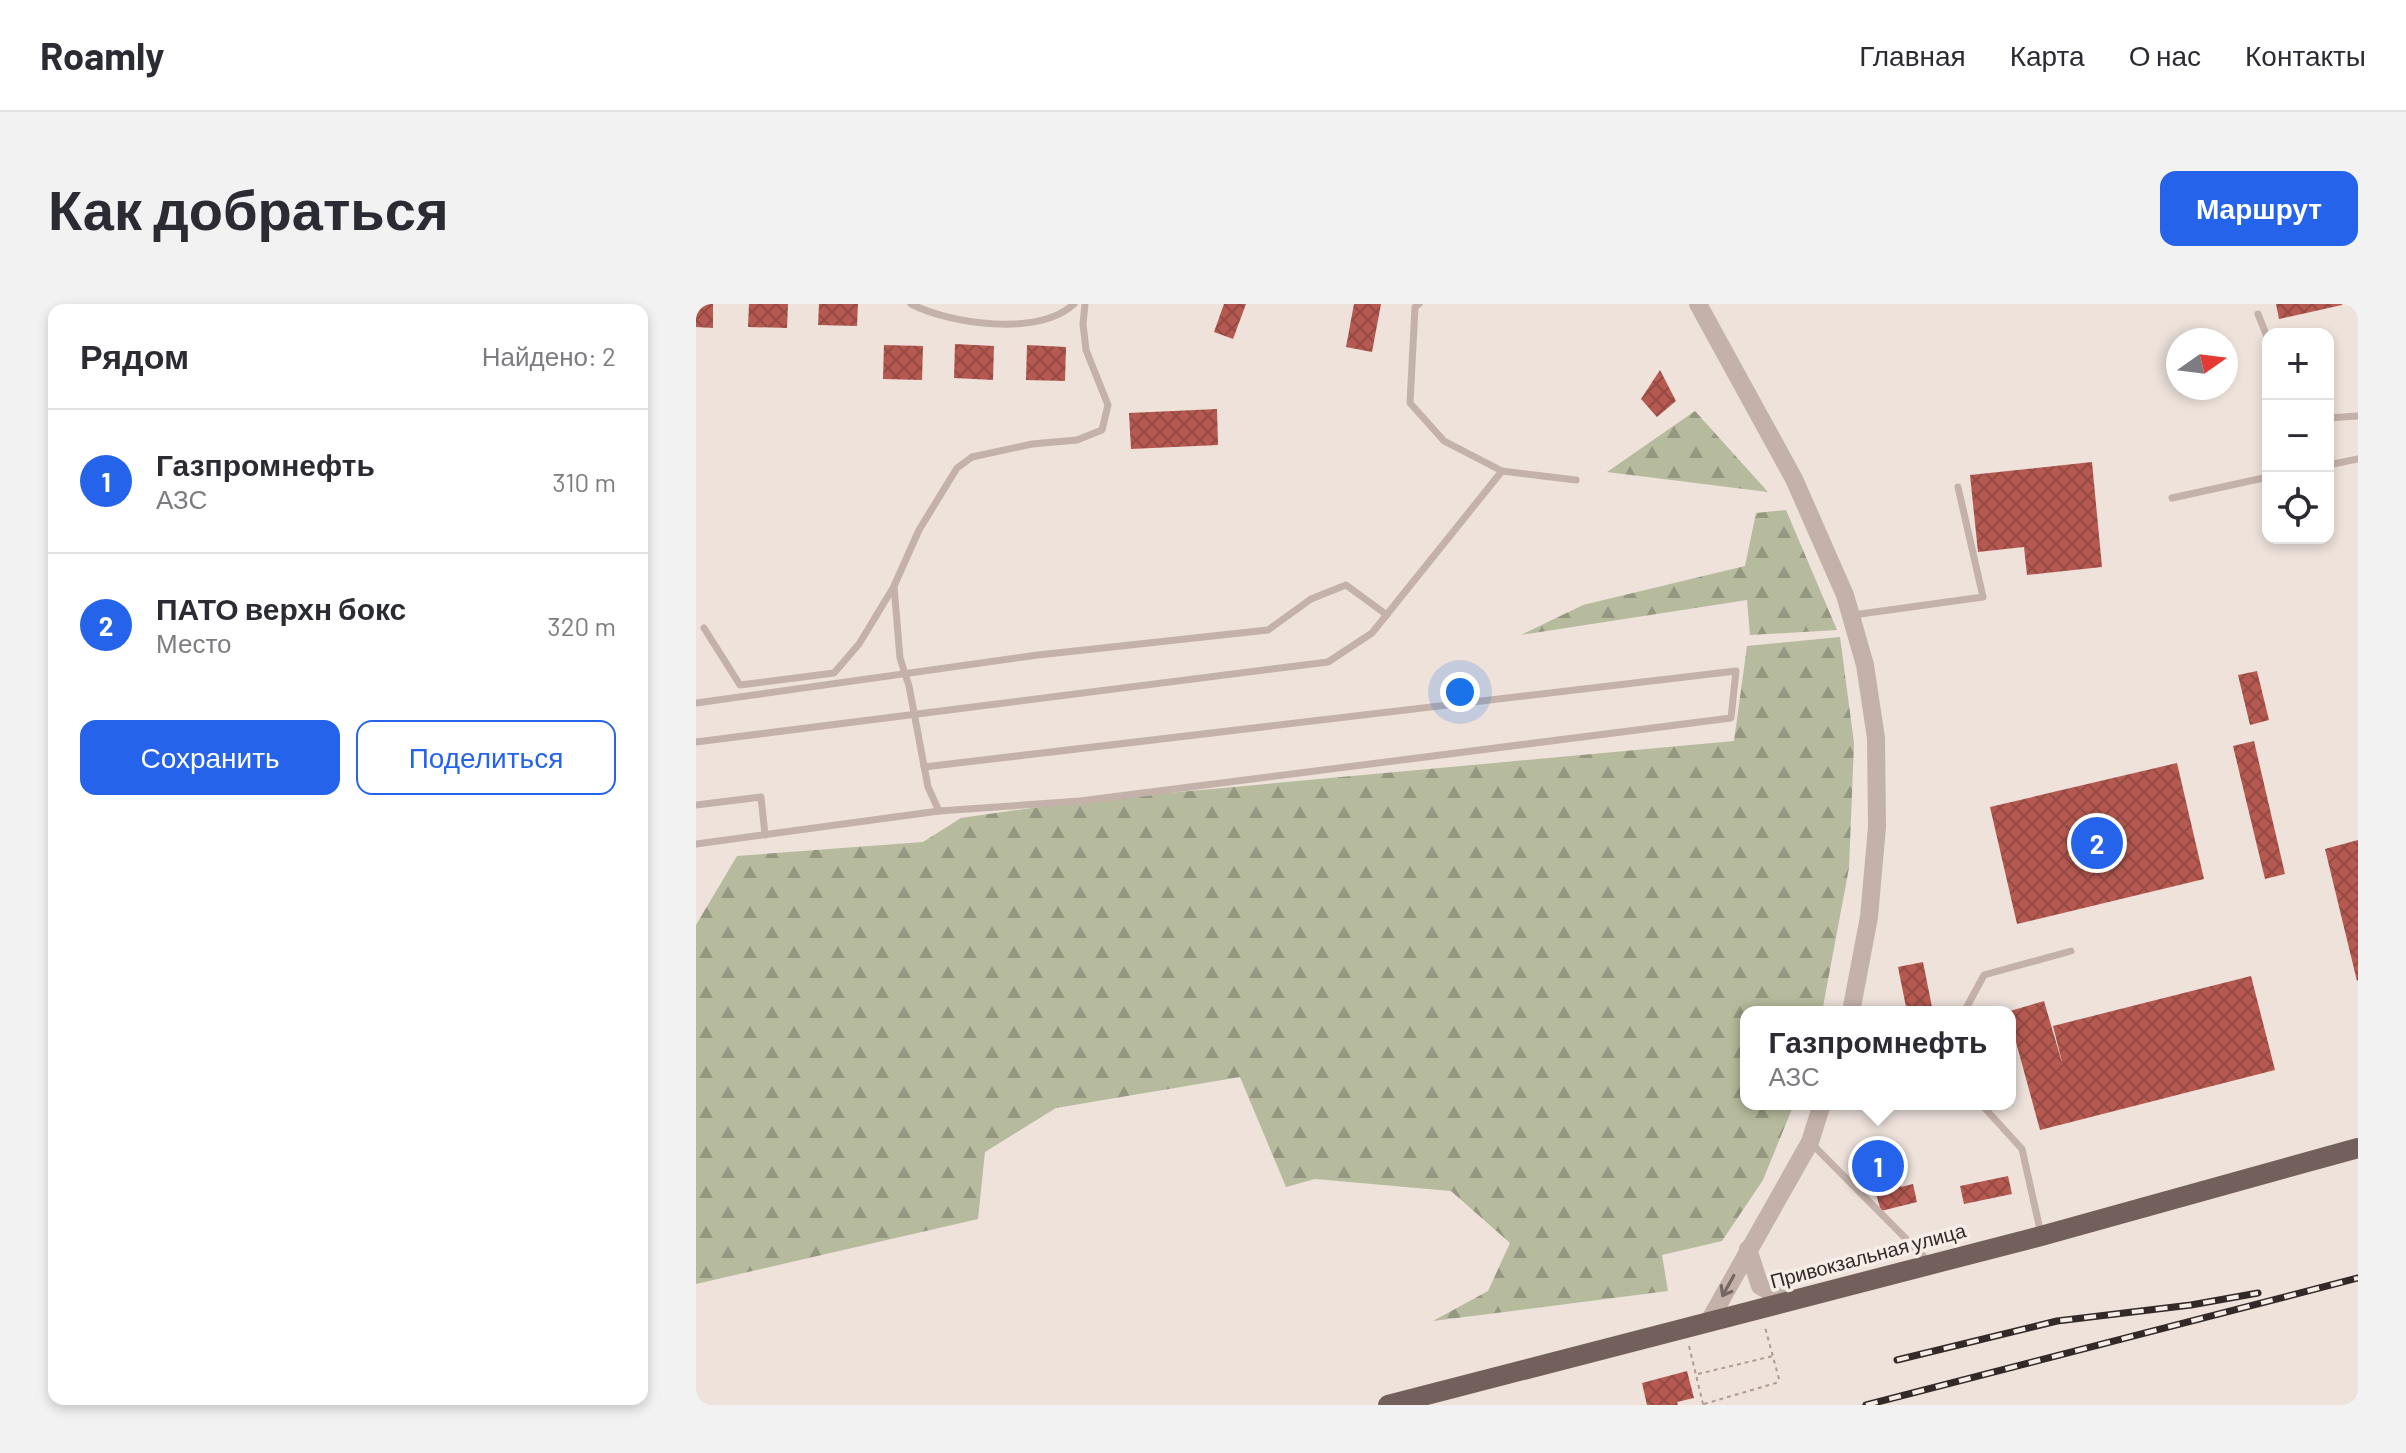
<!DOCTYPE html>
<html lang="ru">
<head>
<meta charset="utf-8">
<style>
  :root { --surface:#fff; --page:#f2f2f3; --text:#2b2b33; --muted:#7c7c81; --line:#e1e1e2; --accent:#2563eb }
  body { margin:0; font-family:Barlow,sans-serif; background:var(--page); color:var(--text) }
  .controls { position:absolute; right:24px; top:24px; display:grid; overflow:hidden; border-radius:16px; box-shadow:0 4px 12px #0003 }
  .controls button { width:72px; height:72px; display:grid; place-items:center; padding:0; border:0; border-bottom:2px solid var(--line); background:var(--surface); color:var(--text); font:40px sans-serif }
  .compass { position:absolute; left:1470px; top:24px; width:72px; height:72px; border-radius:50%; background:var(--surface); box-shadow:0 4px 12px #0003; rotate:76deg }
  .you { position:absolute; left:764px; top:388px; width:28px; height:28px; margin:-20px; border:6px solid #fff; border-radius:50%; background:#1a73e8; box-shadow:0 0 0 12px #1a73e833 }
  .badge { display:grid; place-items:center; width:52px; height:52px; border-radius:50%; background:var(--accent); color:#fff; font-size:26px; font-weight:700 }
  .pin { position:absolute; translate:-50% -50%; border:4px solid #fff; box-shadow:0 2px 8px #0006 }
  .popup { position:absolute; left:1044px; top:702px; width:276px; height:104px; box-sizing:border-box; display:grid; place-content:center; border-radius:16px; background:var(--surface); filter:drop-shadow(0 2px 6px #0005); font-size:26px; white-space:nowrap; color:var(--muted) }
  .popup b { font-size:30px; color:var(--text) }
  .popup::after { content:''; position:absolute; left:50%; top:100%; margin-left:-16px; border:16px solid transparent; border-top-color:var(--surface) }
  .list { margin:0; padding:0; list-style:none }
  h2 { display:flex; justify-content:space-between; align-items:center; height:104px; margin:0; padding:0 32px; font-size:34px }
  h2 small { font-size:26px; font-weight:400; color:var(--muted) }
  .list li { display:grid; grid-template-columns:52px 1fr auto; gap:24px; align-items:center; box-sizing:border-box; height:144px; padding:0 32px; border-top:2px solid var(--line) }
  .list b { display:block; font-size:30px; white-space:nowrap }
  .list p { margin:0; font-size:26px; white-space:nowrap; color:var(--muted) }
  .list em { font-size:26px; font-style:normal; color:var(--muted) }
  .actions { display:flex; gap:16px; padding:24px 32px }
  .actions a { flex:1; padding:18px 0; border:2px solid var(--accent); border-radius:16px; text-align:center; font-size:28px; color:var(--accent) }
  .actions .main { background:var(--accent); color:#fff }
  .icon { flex:none; width:44px; height:44px; fill:none; stroke:currentColor; stroke-width:2; stroke-linecap:round; stroke-linejoin:round }
  .map { position:relative; flex:none; width:1662px; height:1101px; overflow:hidden; border-radius:16px }
  header { display:flex; align-items:center; gap:48px; box-sizing:border-box; height:112px; padding:0 40px; background:var(--surface); border-bottom:2px solid var(--line) }
  header strong { font-size:38px }
  nav { display:flex; gap:44px; margin-inline-start:auto; font-size:28px }
  .intro { display:flex; align-items:center; justify-content:space-between; box-sizing:border-box; height:192px; padding:0 48px }
  h1 { margin:0; font-size:56px }
  .button { padding:20px 36px; border-radius:16px; background:var(--accent); color:#fff; font-size:28px; font-weight:700 }
  main { display:flex; gap:48px; padding:0 48px }
  aside { flex:1; background:var(--surface); border-radius:16px; box-shadow:0 4px 12px #0003 }
  .map>svg:first-child { display:block }
</style>
</head>
<body>
<header>
<strong>Roamly</strong>
<nav><a>Главная</a><a>Карта</a><a>О нас</a><a>Контакты</a></nav>
</header>
<div class="intro"><h1>Как добраться</h1><a class="button">Маршрут</a></div>
<main>
<aside>
<h2>Рядом<small>Найдено: 2</small></h2>
<ul class="list">
<li><span class="badge">1</span><div><b>Газпромнефть</b><p>АЗС</p></div><em>310 m</em></li>
<li><span class="badge">2</span><div><b>ПАТО верхн бокс</b><p>Место</p></div><em>320 m</em></li>
</ul>
<div class="actions"><a class="main">Сохранить</a><a>Поделиться</a></div>
</aside>
<div class="map">
<svg width="1662" height="1101" viewBox="0 0 1662 1101">
  <defs>
    <pattern id="forest-firs" width="22" height="20" patternUnits="userSpaceOnUse" patternTransform="scale(2)"><rect width="22" height="20" fill="#b6bb9d"/><path d="M5 1l3.5 6h-7zM16 11l3.5 6h-7z" fill="#959880"/></pattern>
    <pattern id="building-cross-hatch" width="8" height="8" patternUnits="userSpaceOnUse" patternTransform="scale(2)"><rect width="8" height="8" fill="#b65a51"/><path d="M0 0l8 8M0 8l8-8" fill="none" stroke="#954a43"/></pattern>
  </defs>
  <rect width="100%" height="100%" fill="#eee2db"/>
  <!-- forest -->
  <g fill="url(#forest-firs)">
    <polygon points="999,107 1072,188 911,168"/>
    <polygon points="1090,206 1141,326 1054,331 1051,296 825,331 887,301 1049,262 1060,209"/>
    <polygon points="1144,333 1158,439 1153,564 1126,708 1050,708 1050,800 1098,800 1067,876 1026,937 966,951 972,987 737,1017 792,987 814,939 755,887 619,875 590,883 544,773 360,804 289,848 282,915 0,980 0,621 41,552 227,538 265,514 384,497 1038,437 1051,342"/>
  </g>
  <!-- building -->
  <g fill="url(#building-cross-hatch)">
    <polygon points="0,0 17,0 17,24 0,23"/>
    <polygon points="53,0 92,0 91,24 52,23"/>
    <polygon points="123,0 162,0 161,22 122,21"/>
    <polygon points="528,0 550,0 537,35 518,28"/>
    <polygon points="658,0 685,0 676,48 650,43"/>
    <polygon points="1580,0 1646,0 1646,1 1583,15"/>
    <polygon points="259,40 298,42 297,76 258,74"/>
    <polygon points="188,41 227,42 226,76 187,75"/>
    <polygon points="331,41 370,43 369,77 330,76"/>
    <polygon points="964,66 980,97 961,113 945,95"/>
    <polygon points="521,105 522,141 435,145 433,109"/>
    <polygon points="1396,158 1406,263 1331,271 1328,243 1282,248 1274,171"/>
    <polygon points="1561,367 1573,416 1554,421 1542,371"/>
    <polygon points="1558,437 1589,570 1569,575 1537,442"/>
    <polygon points="1481,459 1508,575 1321,620 1294,503"/>
    <polygon points="1662,536 1662,676 1661,677 1629,545"/>
    <polygon points="1227,658 1237,708 1211,708 1202,663"/>
    <polygon points="1555,672 1579,766 1344,826 1314,716 1314,707 1348,697 1367,762 1357,722"/>
    <polygon points="1200,845 1204,860 1199,861 1205,883 1217,880 1221,898 1185,907 1180,890 1192,887 1186,864 1178,866 1175,852"/>
    <polygon points="1312,872 1316,890 1268,900 1264,882"/>
    <polygon points="991,1067 998,1094 981,1098 982,1101 951,1101 946,1079"/>
  </g>
  <g fill="none" stroke-linecap="round" stroke-linejoin="round">
    <!-- path -->
    <g stroke="#b09b93" stroke-width="2" stroke-dasharray="4 4" stroke-linecap="butt">
      <polyline points="993,1042 1007,1100 1004,1101"/>
      <polyline points="1002,1070 1077,1052"/>
      <polyline points="1008,1100 1080,1079 1083,1075 1069,1023"/>
    </g>
    <!-- service -->
    <g stroke="#c4b1a9" stroke-width="7">
      <path d="M215,0C255,20 342,33 378,0"/>
      <polyline points="723,0 719,3 714,99 748,137 806,167 880,176"/>
      <polyline points="1562,10 1572,35"/>
      <polyline points="1632,114 1662,112"/>
      <polyline points="1632,161 1662,155"/>
      <polyline points="1476,194 1572,173"/>
      <polyline points="1157,311 1287,293 1262,183"/>
      <polyline points="8,324 44,381 138,369 163,340 197,284"/>
      <polyline points="0,399 342,351 572,326 615,295 650,281 691,311"/>
      <polyline points="0,438 632,358 676,329 806,167"/>
      <polyline points="0,501 65,493 69,531"/>
      <polyline points="243,507 232,483 213,382 204,354 198,282 223,226 261,164 276,153 336,140 381,136 406,126 412,101 390,46 387,20 389,0"/>
      <polyline points="0,540 243,507 384,497 1035,414 1040,367 228,463"/>
      <polyline points="1268,708 1288,671 1375,647"/>
      <polyline points="1285,800 1326,845 1345,930"/>
      <polyline points="1115,839 1233,958"/>
    </g>
    <!-- tertiary -->
    <g stroke="#c4b1a9" stroke-width="18">
      <polyline points="1002,0 1098,175 1149,291 1169,361 1180,434 1181,523 1173,613 1155,708"/>
      <polyline points="1052,945 1064,982 1092,998"/>
      <polyline points="1012,1019 1114,838 1126,800"/>
    </g>
    <!-- primary -->
    <polyline stroke="#735f5b" stroke-width="20" points="692,1101 1345,932 1662,844"/>
    <!-- rail casing -->
    <g stroke="#322928" stroke-width="7">
      <g id="rail">
        <polyline points="1201,1056 1361,1017 1495,1001 1562,989"/>
        <polyline points="1170,1101 1662,974"/>
      </g>
    </g>
    <!-- rail -->
    <use href="#rail" stroke="#f6ede7" stroke-width="4" stroke-dasharray="12" stroke-linecap="butt"/>
  </g>
  <!-- one-way arrows -->
  <defs><path id="oneway-shaft" d="M-6 0H5M1.5-3L5.5 0L1.5 3" fill="none" stroke-width="1.6" stroke-linecap="round" stroke-linejoin="round" transform="scale(2)"/></defs>
  <use stroke="#746662" href="#oneway-shaft" transform="translate(1032 982) rotate(119)"/>
  <g text-anchor="middle" stroke-width="7" stroke-linejoin="round" paint-order="stroke">
    <!-- street labels -->
    <g font-size="20" fill="#322928" stroke="#f6ede7">
      <text transform="translate(1172 952) rotate(-15)" y="7">Привокзальная улица</text>
    </g>
  </g>
</svg>
<div class="controls">
<button>+</button>
<button>−</button>
<button><svg class="icon" aria-label="locate" viewBox="0 0 24 24"><circle cx="12" cy="12" r="6"/><path d="M12 2v4M12 18v4M2 12h4M18 12h4"/></svg></button>
</div>
<svg class="compass" viewBox="-18 -18 36 36"><path d="M0-13l5 13h-10z" fill="#e53935"/><path d="M0 13l5-13h-10z" fill="#7c7c81"/></svg>
<div class="you"></div>
<div class="pin badge" style="left:1182px;top:862px">1</div>
<div class="popup"><b>Газпромнефть</b>АЗС</div>
<div class="pin badge" style="left:1401px;top:539px">2</div>
</div>
</main>
</body>
</html>
